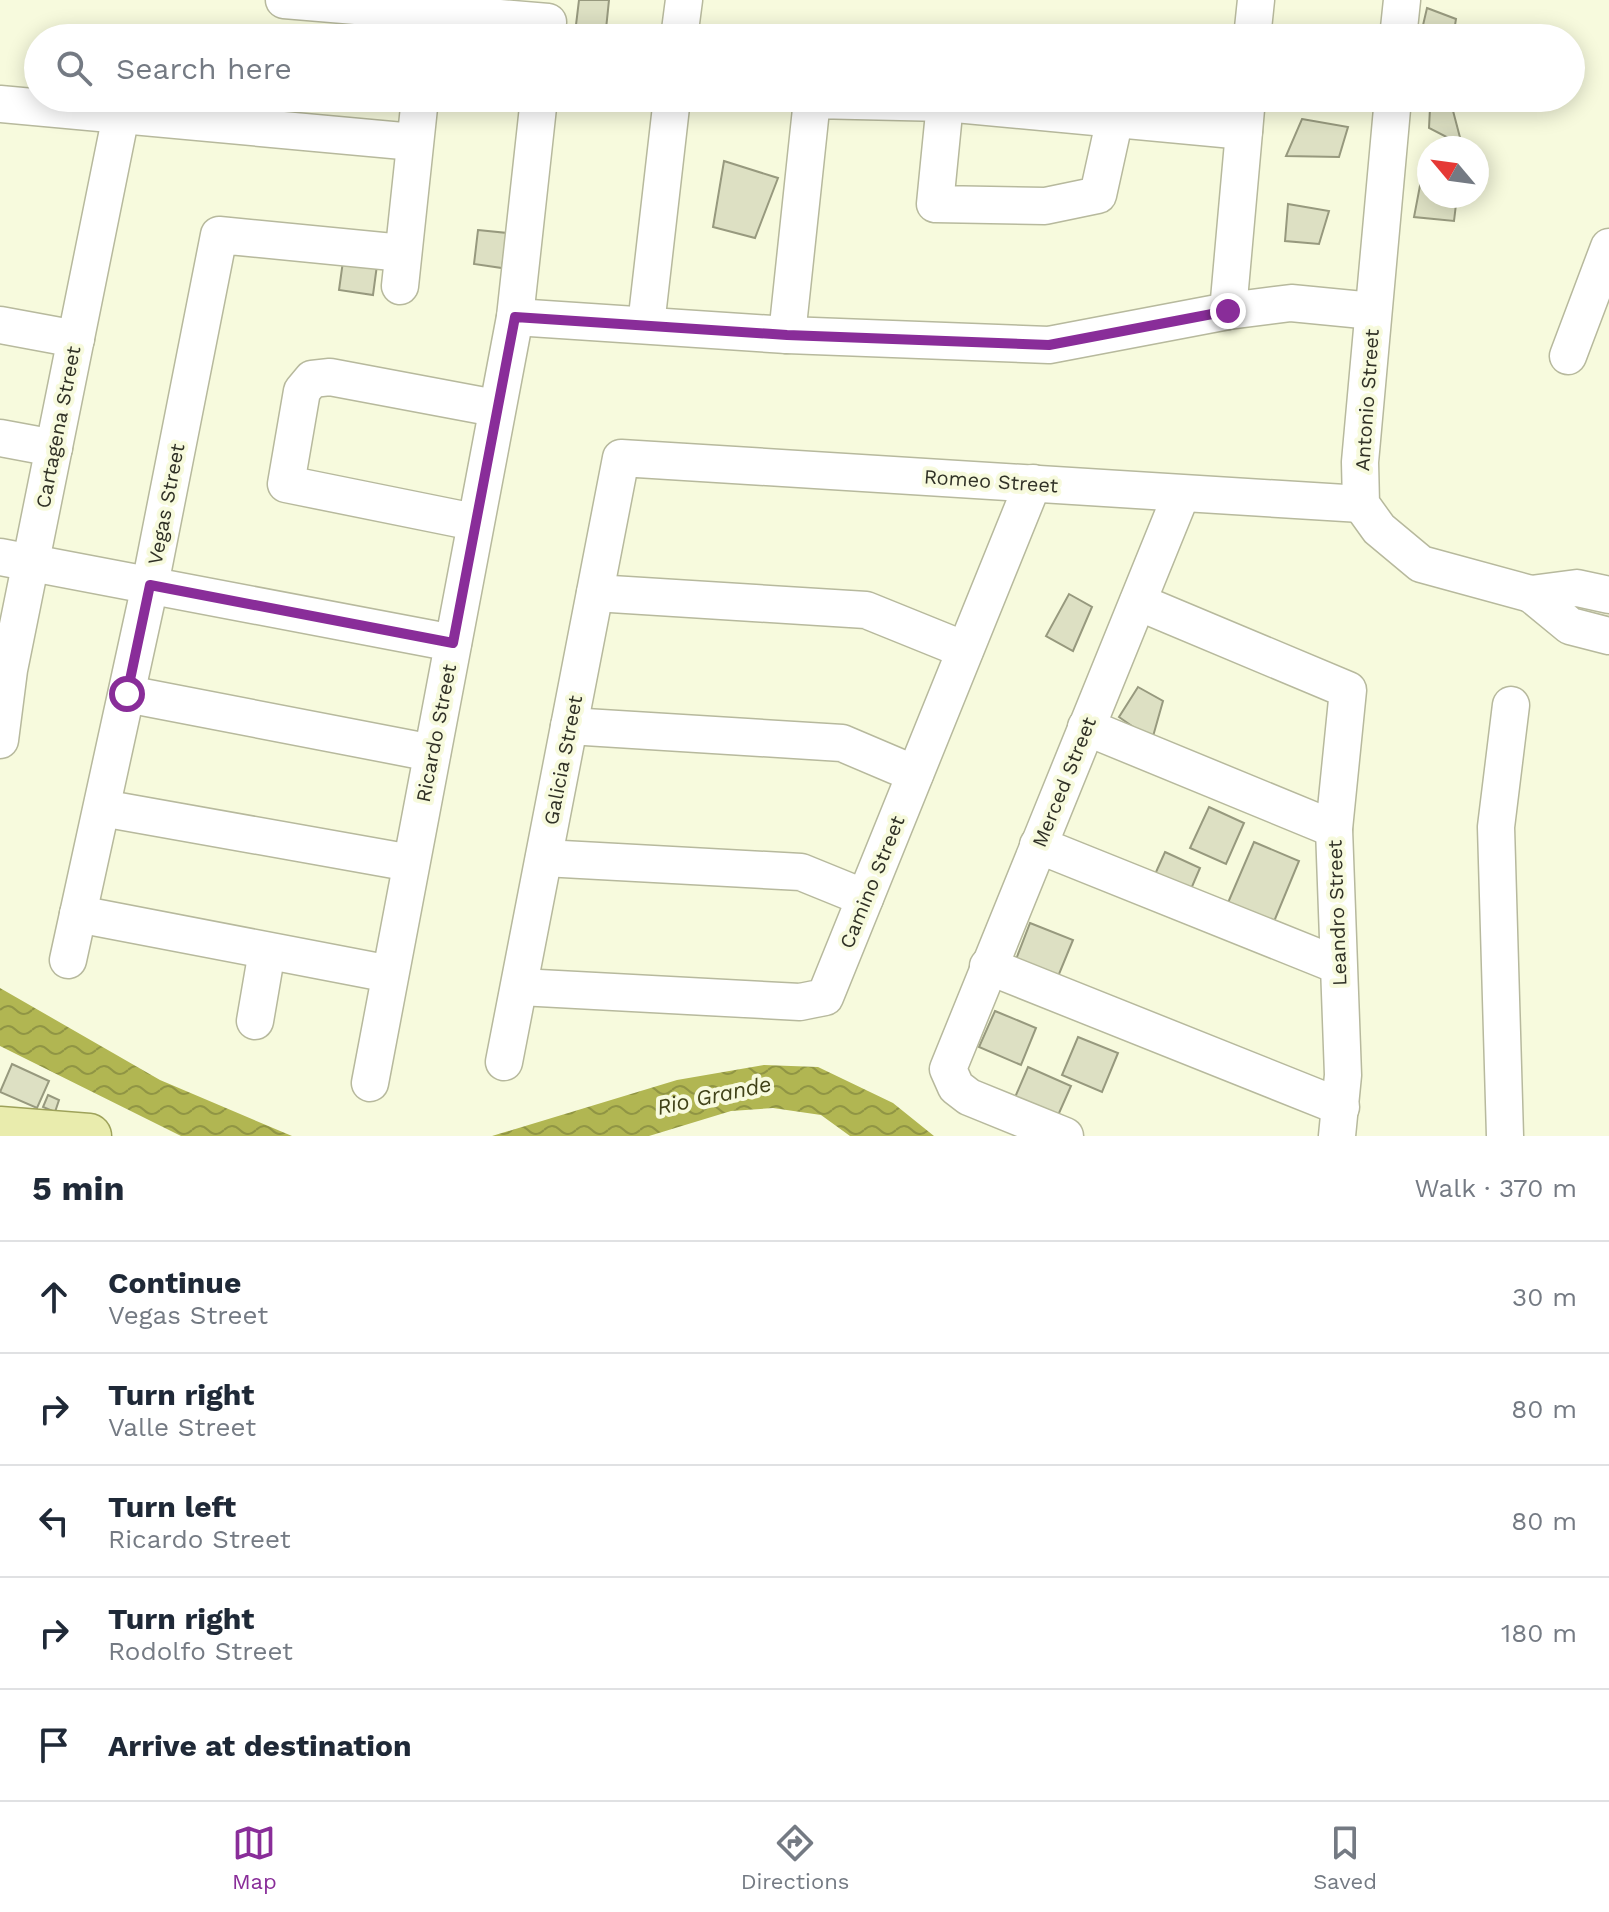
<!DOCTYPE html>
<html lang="en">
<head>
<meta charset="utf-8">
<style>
  :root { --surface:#fff; --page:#f6f6f7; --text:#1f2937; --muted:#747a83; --line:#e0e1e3; --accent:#892d99 }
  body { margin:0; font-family:"Work Sans",sans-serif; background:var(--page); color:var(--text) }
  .compass { position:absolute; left:1417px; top:136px; width:72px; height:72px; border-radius:50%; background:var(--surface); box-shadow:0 4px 20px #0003; rotate:299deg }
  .stop { position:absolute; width:24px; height:24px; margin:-18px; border:6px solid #892d99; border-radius:50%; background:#fff }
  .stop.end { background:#892d99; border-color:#fff; box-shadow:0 2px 8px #0008 }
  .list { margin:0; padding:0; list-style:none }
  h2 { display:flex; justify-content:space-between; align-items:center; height:104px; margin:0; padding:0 32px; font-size:34px }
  h2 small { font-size:26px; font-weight:400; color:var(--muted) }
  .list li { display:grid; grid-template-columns:52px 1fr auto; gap:24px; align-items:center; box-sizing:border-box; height:112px; padding:0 32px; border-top:2px solid var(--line) }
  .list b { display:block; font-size:30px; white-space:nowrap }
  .list p { margin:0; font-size:26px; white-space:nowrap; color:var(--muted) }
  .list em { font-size:26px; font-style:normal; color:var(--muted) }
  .icon { flex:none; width:44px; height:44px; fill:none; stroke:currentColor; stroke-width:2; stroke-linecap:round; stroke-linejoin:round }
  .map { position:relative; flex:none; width:1609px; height:1136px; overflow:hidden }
  .search { position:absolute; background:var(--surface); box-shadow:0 4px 20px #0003; left:24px; right:24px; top:24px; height:88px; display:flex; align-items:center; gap:20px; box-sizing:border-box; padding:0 28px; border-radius:44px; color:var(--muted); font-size:30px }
  .sheet { height:664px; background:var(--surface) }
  nav { display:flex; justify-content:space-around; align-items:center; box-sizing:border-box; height:112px; border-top:2px solid var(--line); background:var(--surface); font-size:22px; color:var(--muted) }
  nav a { display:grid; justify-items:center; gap:4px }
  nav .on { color:var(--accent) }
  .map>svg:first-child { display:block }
</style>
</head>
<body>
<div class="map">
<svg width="1609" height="1136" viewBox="0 0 1609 1136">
  <defs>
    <pattern id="water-waves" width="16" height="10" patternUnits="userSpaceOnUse" patternTransform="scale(2)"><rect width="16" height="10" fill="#b1b652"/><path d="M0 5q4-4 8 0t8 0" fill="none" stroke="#909544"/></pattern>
  </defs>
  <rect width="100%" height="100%" fill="#f7fadd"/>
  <!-- water -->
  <g fill="url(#water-waves)">
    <polygon points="0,988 160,1080 292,1136 181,1136 0,1046"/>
    <polygon points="764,1065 818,1067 893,1103 934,1136 850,1136 821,1115 773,1108 731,1111 649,1136 492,1136 677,1080"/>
  </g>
  <!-- building -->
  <g fill="#dde0c3" stroke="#97997e" stroke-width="2">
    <polygon points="579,0 609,0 606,29 576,25"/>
    <polygon points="1427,8 1456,19 1453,38 1420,38"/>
    <polygon points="1452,107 1462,145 1429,128 1430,108"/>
    <polygon points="1302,119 1348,127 1339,157 1286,156"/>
    <polygon points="724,161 778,178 755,238 713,227"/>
    <polygon points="1422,175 1429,176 1429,196 1457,196 1454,221 1414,217"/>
    <polygon points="1288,204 1329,211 1319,244 1285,241"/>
    <polygon points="478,230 507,233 502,268 474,264"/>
    <polygon points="343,261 377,265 373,295 339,290"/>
    <polygon points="1069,594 1092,607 1073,651 1046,636"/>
    <polygon points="1138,687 1163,701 1152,740 1119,717"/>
    <polygon points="1209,807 1244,823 1226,864 1190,848"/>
    <polygon points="1254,842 1299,861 1273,924 1227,905"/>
    <polygon points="1165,852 1200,868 1188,896 1152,881"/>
    <polygon points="1030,923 1073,940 1057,979 1015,962"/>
    <polygon points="995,1011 1036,1028 1021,1065 979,1047"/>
    <polygon points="1078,1037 1118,1053 1102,1092 1062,1075"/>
    <polygon points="12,1064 49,1081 37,1108 0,1092"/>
    <polygon points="1028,1067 1071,1086 1056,1120 1013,1102"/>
    <polygon points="48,1095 59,1100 55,1112 43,1107"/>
  </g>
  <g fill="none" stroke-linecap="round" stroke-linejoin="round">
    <!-- minor casing -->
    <g stroke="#b7b99d" stroke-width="39">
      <g id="minor">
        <polyline points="284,0 548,22"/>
        <polyline points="679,38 684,0"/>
        <polyline points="1252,38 1256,0"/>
        <polyline points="1398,38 1402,0"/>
        <polyline points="1393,98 1360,462 1361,504 1379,529 1421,564 1531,594 1577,588 1609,595"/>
        <polyline points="945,103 935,204 1045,206 1098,195 1115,118"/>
        <polyline points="0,104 414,142"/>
        <polyline points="400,286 420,98"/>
        <polyline points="1228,311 1247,98"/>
        <polyline points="515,317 787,335 1049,345 1228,311 1291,303 1373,311"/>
        <polyline points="0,325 76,339"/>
        <polyline points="646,325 672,98"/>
        <polyline points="787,335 812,100 945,103 1244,131"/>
        <polyline points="1568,356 1609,247"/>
        <polyline points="0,438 54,448"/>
        <polyline points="474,522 286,484 302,391 312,379 330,377 495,408"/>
        <polyline points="0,557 453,643"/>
        <polyline points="595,593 866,610 965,650"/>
        <polyline points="1531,594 1570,626 1609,636"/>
        <polyline points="1138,602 1348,690 1334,829 1343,1075 1337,1136"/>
        <polyline points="127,694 432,753"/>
        <polyline points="569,726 842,743 915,774"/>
        <polyline points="1086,727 1334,829"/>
        <polyline points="0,740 9,670 121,115"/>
        <polyline points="102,808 411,863"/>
        <polyline points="1038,845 1337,965"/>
        <polyline points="544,858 801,872 865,898"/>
        <polyline points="78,914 390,974"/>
        <polyline points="68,960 150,585 219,235 403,253"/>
        <polyline points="988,966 1341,1107"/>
        <polyline points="520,987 800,1002 825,997 1033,483"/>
        <polyline points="255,1021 267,951"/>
        <polyline points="504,1062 621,458 1361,504"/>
        <polyline points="370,1083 515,317 539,98"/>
        <polyline points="1065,1136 969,1097 956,1087 948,1069 1181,495"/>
        <polyline points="1505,1136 1496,827 1511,705"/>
      </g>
    </g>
    <!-- major casing -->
    <g stroke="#9ea25a" stroke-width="47">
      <polyline id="major" points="0,1129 89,1136"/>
    </g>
    <!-- minor -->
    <use href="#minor" stroke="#fff" stroke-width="36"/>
    <!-- major -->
    <use href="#major" stroke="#e9ecad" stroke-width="44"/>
  </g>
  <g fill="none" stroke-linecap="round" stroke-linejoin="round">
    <!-- route -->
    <polyline stroke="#892d99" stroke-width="10" points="127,694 150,585 453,643 515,317 787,335 1049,345 1228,311"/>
  </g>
  <g text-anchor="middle" stroke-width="8" stroke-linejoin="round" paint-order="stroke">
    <!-- street labels -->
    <g font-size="20" fill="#303126" stroke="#f7fadd">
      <text transform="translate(1367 400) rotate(-86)" y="7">Antonio Street</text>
      <text transform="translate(58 427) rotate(-79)" y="7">Cartagena Street</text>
      <text transform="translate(991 481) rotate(4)" y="7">Romeo Street</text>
      <text transform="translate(166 504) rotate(-79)" y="7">Vegas Street</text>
      <text transform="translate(436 733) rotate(-79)" y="7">Ricardo Street</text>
      <text transform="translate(563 760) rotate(-79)" y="7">Galicia Street</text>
      <text transform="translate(1064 782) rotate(-68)" y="7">Merced Street</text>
      <text transform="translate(872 882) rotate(-68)" y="7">Camino Street</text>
      <text transform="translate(1337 913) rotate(-92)" y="7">Leandro Street</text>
    </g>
    <!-- water labels -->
    <g font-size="22" font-style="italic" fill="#404218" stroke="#f7fadd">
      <text transform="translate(714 1095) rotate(-12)" y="8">Rio Grande</text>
    </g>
  </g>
</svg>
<svg class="compass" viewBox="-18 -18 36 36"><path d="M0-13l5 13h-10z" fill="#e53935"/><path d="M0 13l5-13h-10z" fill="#747a83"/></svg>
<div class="stop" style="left:127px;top:694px"></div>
<div class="stop end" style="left:1228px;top:311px"></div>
<div class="search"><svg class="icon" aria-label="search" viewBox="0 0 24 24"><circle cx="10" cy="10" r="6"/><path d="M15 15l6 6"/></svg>Search here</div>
</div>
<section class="sheet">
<h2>5 min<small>Walk · 370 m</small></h2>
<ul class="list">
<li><svg class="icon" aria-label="ahead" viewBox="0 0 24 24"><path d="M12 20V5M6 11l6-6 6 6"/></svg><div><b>Continue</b><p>Vegas Street</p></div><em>30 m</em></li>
<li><svg class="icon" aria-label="right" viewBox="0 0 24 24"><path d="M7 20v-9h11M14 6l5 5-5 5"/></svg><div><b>Turn right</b><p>Valle Street</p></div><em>80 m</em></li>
<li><svg class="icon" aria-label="left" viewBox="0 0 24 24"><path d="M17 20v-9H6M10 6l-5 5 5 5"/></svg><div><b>Turn left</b><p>Ricardo Street</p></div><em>80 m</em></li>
<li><svg class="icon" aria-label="right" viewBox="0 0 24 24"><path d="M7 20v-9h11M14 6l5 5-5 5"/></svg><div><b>Turn right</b><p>Rodolfo Street</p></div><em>180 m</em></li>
<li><svg class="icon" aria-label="arrive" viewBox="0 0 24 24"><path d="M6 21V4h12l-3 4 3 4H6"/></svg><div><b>Arrive at destination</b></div></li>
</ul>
</section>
<nav>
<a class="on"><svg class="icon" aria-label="map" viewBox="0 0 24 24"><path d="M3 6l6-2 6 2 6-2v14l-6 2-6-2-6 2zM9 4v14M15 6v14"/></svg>Map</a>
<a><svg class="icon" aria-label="directions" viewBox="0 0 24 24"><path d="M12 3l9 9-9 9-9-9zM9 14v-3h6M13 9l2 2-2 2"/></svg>Directions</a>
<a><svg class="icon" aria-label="saved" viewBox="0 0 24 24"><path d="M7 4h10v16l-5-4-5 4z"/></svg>Saved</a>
</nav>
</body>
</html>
